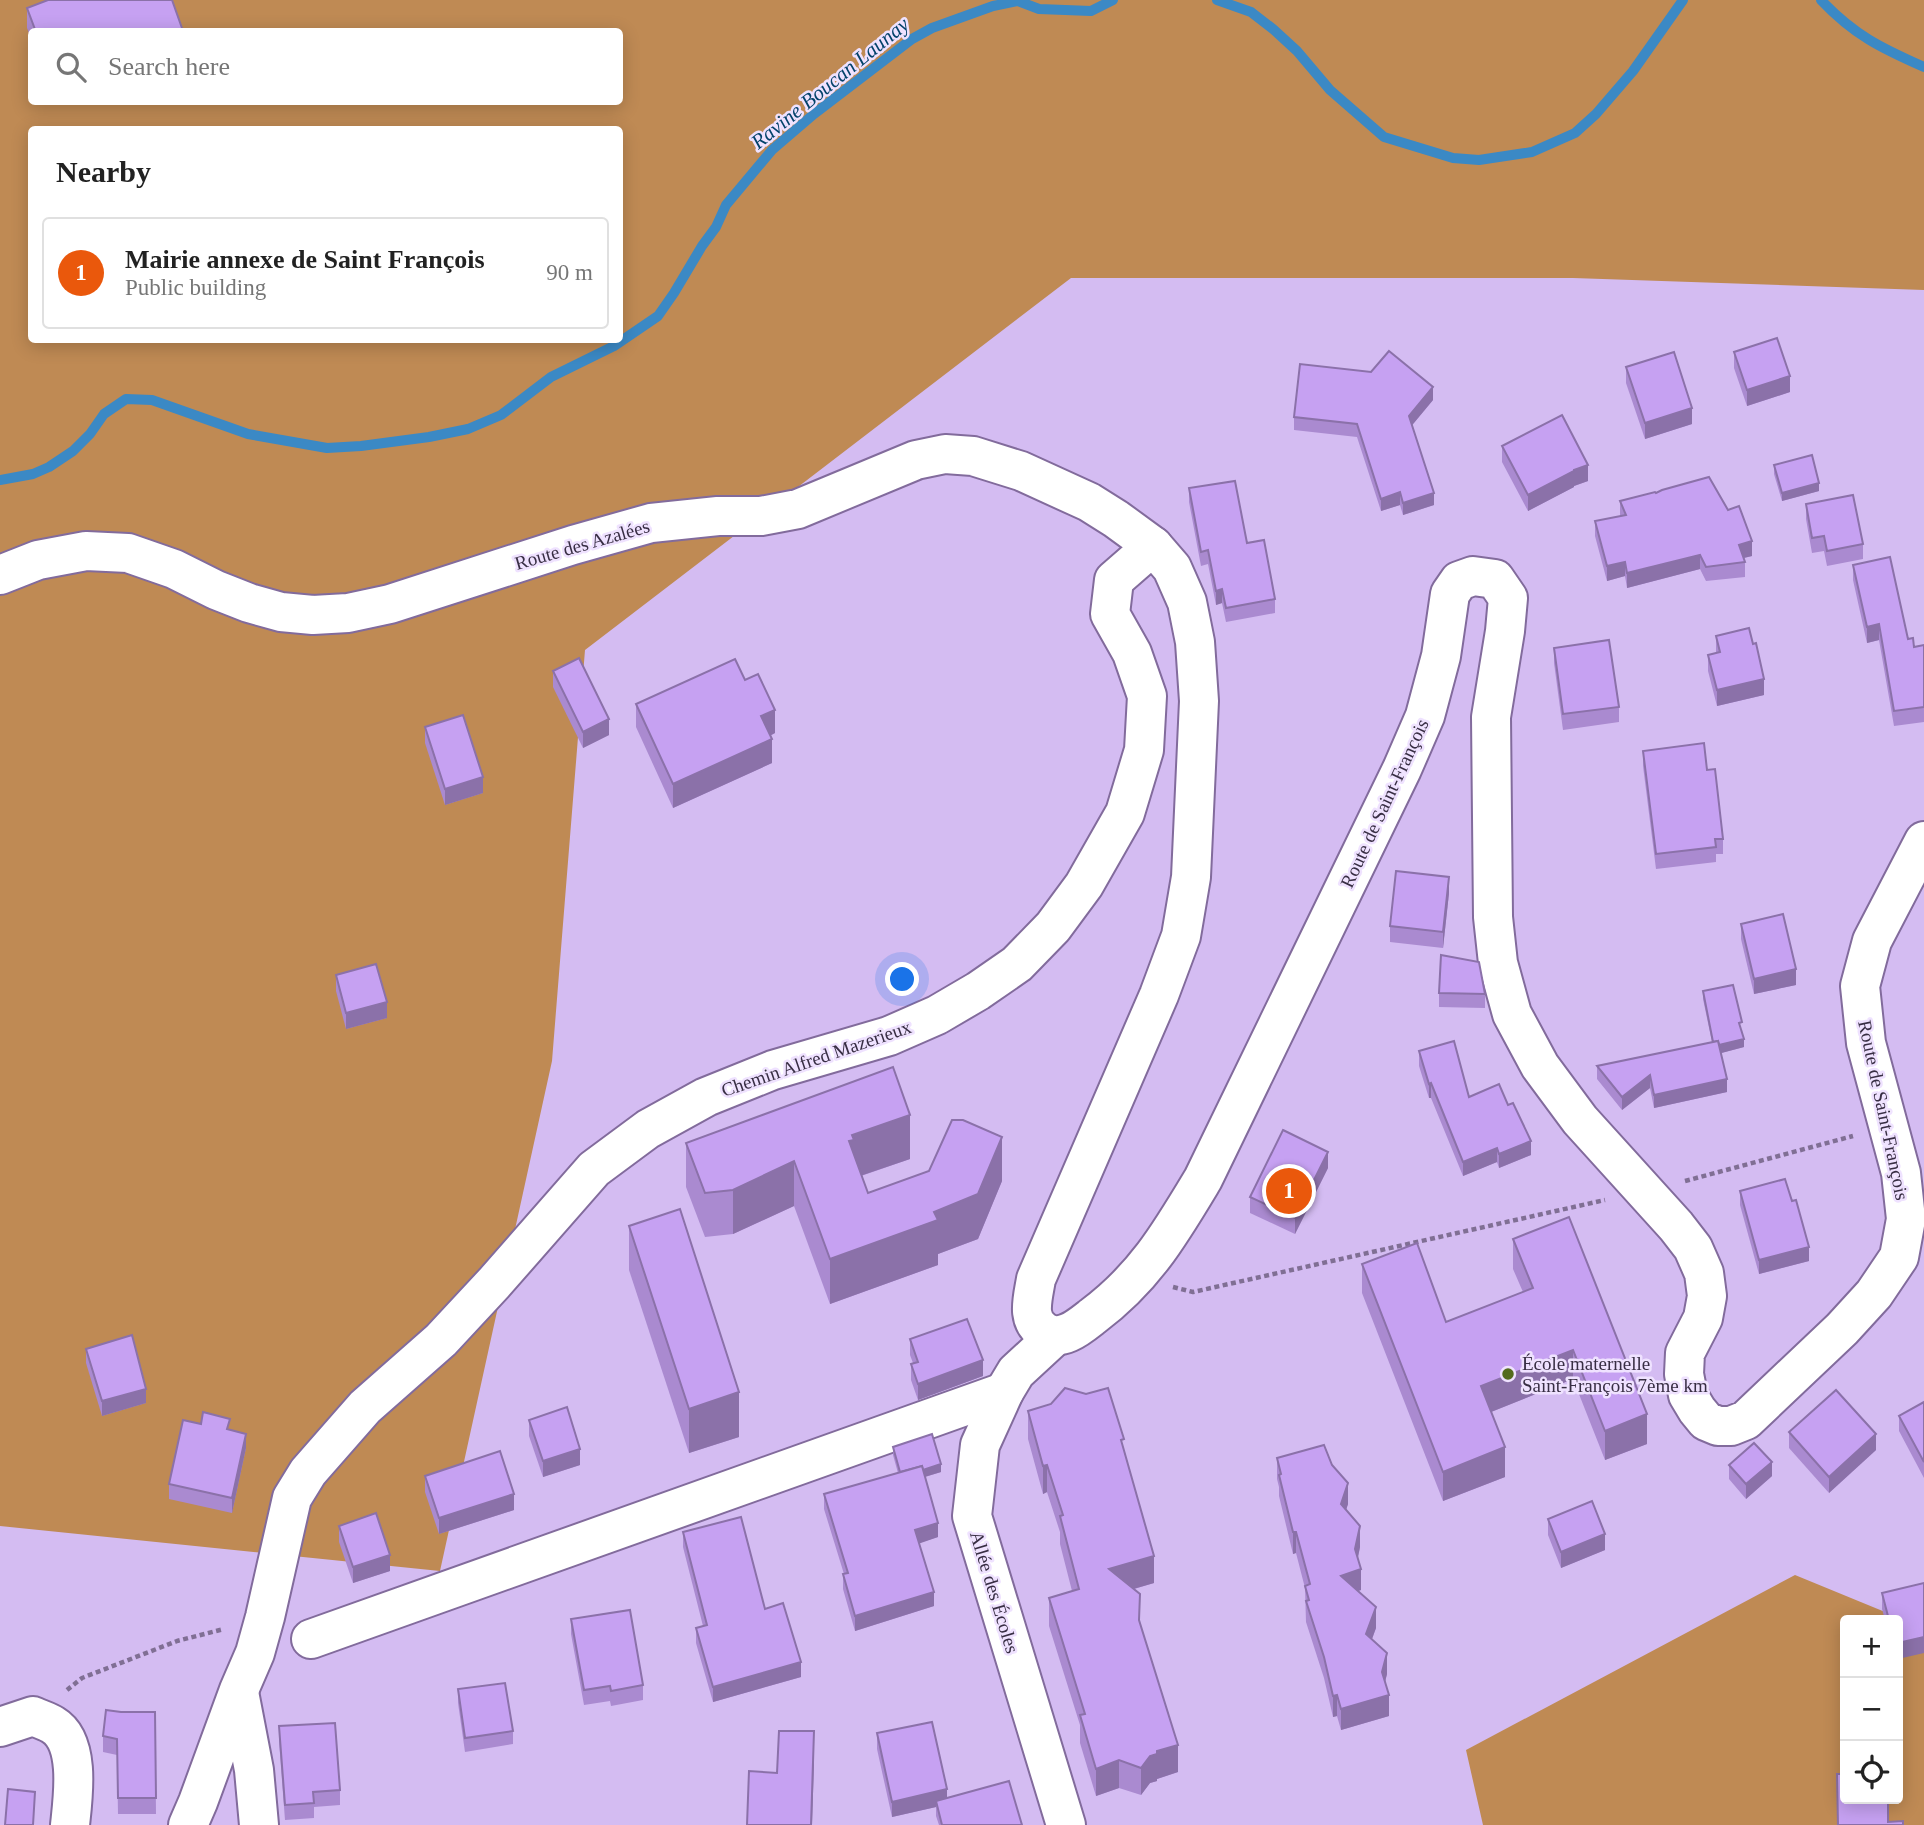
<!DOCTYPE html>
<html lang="en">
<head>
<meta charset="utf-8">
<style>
  :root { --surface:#fff; --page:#f2f2f2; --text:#222; --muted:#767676; --line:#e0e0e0; --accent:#ea580c }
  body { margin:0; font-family:"Times New Roman",serif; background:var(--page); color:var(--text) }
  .controls { position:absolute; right:21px; bottom:21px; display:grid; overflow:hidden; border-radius:7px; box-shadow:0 4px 18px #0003 }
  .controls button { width:63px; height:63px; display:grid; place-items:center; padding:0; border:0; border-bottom:2px solid var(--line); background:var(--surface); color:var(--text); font:35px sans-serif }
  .you { position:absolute; left:903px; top:980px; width:24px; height:24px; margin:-18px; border:5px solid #fff; border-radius:50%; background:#1a73e8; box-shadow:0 0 0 10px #1a73e833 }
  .badge { display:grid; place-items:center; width:46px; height:46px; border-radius:50%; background:var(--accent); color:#fff; font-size:23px; font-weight:700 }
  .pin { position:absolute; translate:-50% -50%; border:4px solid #fff; box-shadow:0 2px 7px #0006 }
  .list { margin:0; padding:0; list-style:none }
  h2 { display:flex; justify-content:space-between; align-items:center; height:91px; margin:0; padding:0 28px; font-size:30px }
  h2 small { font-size:23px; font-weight:400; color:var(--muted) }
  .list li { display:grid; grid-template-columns:46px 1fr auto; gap:21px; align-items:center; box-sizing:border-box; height:112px; margin:0 14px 14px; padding:0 14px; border:2px solid var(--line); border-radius:7px }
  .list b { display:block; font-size:26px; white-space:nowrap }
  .list p { margin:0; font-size:23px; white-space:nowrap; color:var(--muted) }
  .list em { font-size:23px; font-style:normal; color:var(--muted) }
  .icon { flex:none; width:38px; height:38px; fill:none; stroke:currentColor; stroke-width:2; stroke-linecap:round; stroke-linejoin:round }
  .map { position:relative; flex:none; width:1924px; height:1825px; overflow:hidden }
  .search { position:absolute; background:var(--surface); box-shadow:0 4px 18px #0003; left:28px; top:28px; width:595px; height:77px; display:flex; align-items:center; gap:18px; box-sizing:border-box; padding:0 24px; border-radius:7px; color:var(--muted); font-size:26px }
  .panel { position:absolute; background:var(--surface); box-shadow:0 4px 18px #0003; left:28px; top:126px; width:595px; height:217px; border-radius:7px }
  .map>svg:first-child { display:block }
</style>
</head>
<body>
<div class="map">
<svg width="1924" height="1825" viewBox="0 0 1924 1825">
  <rect width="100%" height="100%" fill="#d4bcf2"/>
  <!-- green -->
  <g fill="#bf8a54" fill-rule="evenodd">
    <path d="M0,0H1924V290L1573,278H1071L585,650L552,1061L440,1571L0,1526ZM32,32H620V102H32ZM32,130H620V340H32Z"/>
    <path d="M1795,1575L1924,1628V1825H1483L1466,1750ZM1845,1620H1898V1799H1845Z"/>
  </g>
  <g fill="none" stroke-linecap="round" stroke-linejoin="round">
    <!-- stream -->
    <g stroke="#3b89c5" stroke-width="10">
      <polyline points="1217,0 1251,12 1273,29 1297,51 1330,90 1384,137 1453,158 1479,160 1532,152 1575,133 1596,114 1633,71 1683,0"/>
      <path d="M1821,0C1854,35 1881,48 1924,67"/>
      <polyline points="0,480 33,474 49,467 73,451 90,434 104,414 126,399 152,400 248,434 327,448 361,446 429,437 468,429 501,415 551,377 614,346 658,316 674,293 702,246 716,227 726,205 772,150 814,114 912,39 932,28 993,6 1018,1 1039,9 1091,11 1113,0"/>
    </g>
    <!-- minor casing -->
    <g stroke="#826b9c" stroke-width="42">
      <g id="minor">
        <polyline points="1055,1336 1016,1372 1004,1392 980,1445 972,1516 1066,1825"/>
        <polyline points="311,1639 1004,1392"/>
        <polyline points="239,1692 254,1770 259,1825"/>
        <path d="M0,1727L33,1716C39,1719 47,1721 53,1725C81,1742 73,1797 70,1825"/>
        <polyline points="188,1825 198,1802 239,1690 255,1653 265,1617 292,1498 308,1472 365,1407 441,1340 494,1283 594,1169 648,1129 706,1097 773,1070 889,1036 937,1015 978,991 1017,964 1053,927 1084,885 1125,813 1144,750 1147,696 1132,653 1110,614 1114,580 1153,546"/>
      </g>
    </g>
    <!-- major casing -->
    <g stroke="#826b9c" stroke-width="42">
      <path id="major" d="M0,575L38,560L86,551L128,553L174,569L216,590L249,603L281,612L313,615L348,613L390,604L573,545L651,523L718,516H761L798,509L916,460L945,454L973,456L1021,471L1089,502L1116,519L1153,546L1172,568L1187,602L1195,642L1199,701L1191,877L1181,936L1159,995L1036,1279C1033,1298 1025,1321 1045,1332C1062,1342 1079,1327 1093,1316C1145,1277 1170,1234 1203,1179L1402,769L1425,716L1441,656L1450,594L1459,581L1473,576L1495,579L1508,598L1505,631L1491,717L1493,917L1498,963L1512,1014L1540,1066L1580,1120L1676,1226L1693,1248L1704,1273L1707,1296L1703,1318L1685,1353L1684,1374L1688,1395L1697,1410L1706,1421L1718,1426H1731L1746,1420L1842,1329L1874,1294L1899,1257L1906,1219L1901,1173L1866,1043L1860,986L1872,941L1924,841"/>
    </g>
    <!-- path -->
    <g stroke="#806f94" stroke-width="4.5" stroke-dasharray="5 3.5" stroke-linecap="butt">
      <polyline points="1685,1181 1853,1136"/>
      <polyline points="1173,1287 1193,1292 1605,1200"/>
      <polyline points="67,1690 82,1678 177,1641 224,1629"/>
    </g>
    <!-- minor -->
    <use href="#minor" stroke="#fff" stroke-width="38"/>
    <!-- major -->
    <use href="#major" stroke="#fff" stroke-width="38"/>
  </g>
  <!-- wall -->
  <g fill="#aa8ad0">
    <polygon points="27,8 183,31 32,32 32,41 27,28"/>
    <polygon points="1734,352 1790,392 1747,406 1734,368"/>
    <polygon points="1626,367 1692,424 1645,439 1626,383"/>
    <polygon points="1433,400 1412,425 1434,505 1403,515 1400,505 1381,511 1357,437 1294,430 1294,417"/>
    <polygon points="1502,446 1588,481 1574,486 1574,487 1528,511 1502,462"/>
    <polygon points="1774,465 1819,491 1782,501 1774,474"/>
    <polygon points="1189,488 1247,543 1275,599 1275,613 1226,622 1222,603 1216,605 1208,564 1201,566 1189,502"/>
    <polygon points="1656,493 1752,556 1744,558 1745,562 1745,577 1706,581 1700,569 1627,588 1625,576 1607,581 1595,536 1595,521 1620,516 1620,501"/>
    <polygon points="1806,504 1863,544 1863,559 1827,566 1824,551 1812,553 1806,519"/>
    <polygon points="1853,565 1914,647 1924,645 1924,722 1894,726 1879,640 1867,643 1853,580"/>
    <polygon points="1716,636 1753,644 1764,695 1717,706 1708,671 1708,655 1716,653"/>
    <polygon points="1554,648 1619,707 1619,722 1563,730 1554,663"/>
    <polygon points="553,671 609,735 583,748 553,687"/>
    <polygon points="745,680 775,733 770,736 772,763 673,808 636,727 636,704"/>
    <polygon points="425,727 483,793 445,805 425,743"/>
    <polygon points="1643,751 1707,770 1723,839 1723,854 1716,854 1716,862 1656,869 1643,766"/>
    <polygon points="1449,893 1443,948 1390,942 1390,926"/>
    <polygon points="1741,924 1796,985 1754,994 1741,939"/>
    <polygon points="336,975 387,1018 346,1029 336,991"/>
    <polygon points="1703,991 1742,1030 1744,1047 1721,1053 1727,1092 1654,1108 1650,1088 1622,1110 1597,1079 1597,1066 1712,1042 1703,999"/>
    <polygon points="1439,993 1485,994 1485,1008 1439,1007"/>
    <polygon points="1419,1051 1469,1097 1531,1155 1499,1168 1497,1162 1463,1176 1431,1098 1429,1098 1419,1066"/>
    <polygon points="686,1143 910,1159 861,1176 868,1193 1002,1181 978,1239 938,1254 938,1265 830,1304 794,1206 733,1234 705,1237 686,1187"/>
    <polygon points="1328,1168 1295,1234 1250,1213 1250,1197"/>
    <polygon points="1740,1191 1792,1201 1809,1261 1759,1274 1740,1205"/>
    <polygon points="629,1226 739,1437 689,1453 629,1270"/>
    <polygon points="1513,1239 1647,1444 1605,1460 1573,1379 1491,1412 1505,1477 1443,1501 1362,1293 1362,1264 1446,1322 1523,1292 1513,1269"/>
    <polygon points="910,1339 983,1376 918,1400 911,1380 911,1364 913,1363 910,1355"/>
    <polygon points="86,1349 146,1403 102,1416 86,1363"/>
    <polygon points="1924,1402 1924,1478 1899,1431 1899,1416"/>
    <polygon points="1028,1411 1124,1451 1154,1583 1134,1589 1140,1625 1178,1772 1157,1779 1157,1781 1150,1783 1141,1795 1119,1788 1096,1796 1080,1743 1080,1725 1049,1626 1049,1598 1072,1591 1060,1544 1060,1532 1047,1492 1043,1494 1028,1439"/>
    <polygon points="529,1420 580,1465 543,1477 529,1436"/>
    <polygon points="230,1430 246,1448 232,1513 169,1499 169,1484"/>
    <polygon points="1789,1432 1876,1450 1829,1493 1789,1448"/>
    <polygon points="893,1447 941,1472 925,1477 938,1537 919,1543 934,1606 855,1631 843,1589 843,1574 844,1574 824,1509 824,1494 898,1473 893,1455"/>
    <polygon points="1277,1458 1332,1465 1348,1504 1346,1510 1360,1547 1358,1558 1361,1590 1358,1591 1376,1628 1372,1639 1387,1674 1385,1682 1389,1716 1341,1730 1337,1716 1333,1717 1324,1678 1306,1622 1305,1588 1296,1553 1293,1554 1279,1496 1279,1487 1277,1479"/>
    <polygon points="1729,1465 1772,1476 1746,1499 1729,1479"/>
    <polygon points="425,1476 514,1510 439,1534 425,1492"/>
    <polygon points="1548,1519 1605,1550 1561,1568 1548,1535"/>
    <polygon points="339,1526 390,1571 353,1583 339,1542"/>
    <polygon points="683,1532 765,1609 801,1677 713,1702 696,1643 696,1628 703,1626 683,1547"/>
    <polygon points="1882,1593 1898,1620 1885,1620 1882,1609"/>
    <polygon points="571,1619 643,1685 643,1700 611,1706 610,1701 584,1705 571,1634"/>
    <polygon points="458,1689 513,1731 513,1744 465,1752 458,1703"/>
    <polygon points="121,1712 155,1712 156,1814 118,1814 117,1755 103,1752 103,1736"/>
    <polygon points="279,1726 340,1790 340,1805 314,1807 314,1818 285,1820 279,1741"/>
    <polygon points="877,1733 947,1798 1022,1825 939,1825 936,1816 936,1807 892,1817 877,1749"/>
  </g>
  <!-- shaded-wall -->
  <g fill="#8b71a9">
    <polygon points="1790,376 1790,392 1747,406 1747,390"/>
    <polygon points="1433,387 1433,400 1409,429 1409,416"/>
    <polygon points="1692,408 1692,424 1645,439 1645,423"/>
    <polygon points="1588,465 1588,481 1574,486 1574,487 1528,511 1528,495 1574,470"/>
    <polygon points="1819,483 1819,491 1782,501 1782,493"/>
    <polygon points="1400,492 1400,505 1381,511 1381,499"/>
    <polygon points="1434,493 1434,505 1403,515 1403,503"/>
    <polygon points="1752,541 1752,556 1739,559 1739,545"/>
    <polygon points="1700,555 1700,569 1627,588 1627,573"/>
    <polygon points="1625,562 1625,576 1607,581 1607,566"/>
    <polygon points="1222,589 1222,603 1216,605 1216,591"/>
    <polygon points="1879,624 1879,640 1867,643 1867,627"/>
    <polygon points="1764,679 1764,695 1717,706 1717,690"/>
    <polygon points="775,710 775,733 761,740 761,716"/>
    <polygon points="609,719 609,735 583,748 583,732"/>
    <polygon points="772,739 772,763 673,808 673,784"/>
    <polygon points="483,777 483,793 445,805 445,789"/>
    <polygon points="1449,877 1449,893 1443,948 1443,932"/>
    <polygon points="1796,969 1796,985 1754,994 1754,979"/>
    <polygon points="387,1002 387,1018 346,1029 346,1013"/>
    <polygon points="1744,1039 1744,1047 1714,1055 1714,1047"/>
    <polygon points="1650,1075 1650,1088 1622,1110 1622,1097"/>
    <polygon points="1727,1079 1727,1092 1654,1108 1654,1095"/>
    <polygon points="1431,1083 1431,1098 1429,1098 1429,1084"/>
    <polygon points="910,1115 910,1159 854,1178 849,1141 852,1135"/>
    <polygon points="1002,1137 1002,1181 978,1239 938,1254 938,1265 830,1304 830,1259 934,1212"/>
    <polygon points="1531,1141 1531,1155 1499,1168 1499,1154"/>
    <polygon points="1497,1148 1497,1162 1463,1176 1463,1162"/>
    <polygon points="1328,1152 1328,1168 1295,1234 1295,1218"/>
    <polygon points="794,1161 794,1206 733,1234 733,1190"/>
    <polygon points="1809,1247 1809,1261 1759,1274 1759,1260"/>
    <polygon points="1573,1350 1573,1379 1481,1416 1481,1386"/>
    <polygon points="983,1360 983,1376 918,1400 918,1384"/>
    <polygon points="146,1389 146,1403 102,1416 102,1401"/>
    <polygon points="739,1392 739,1437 689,1453 689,1409"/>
    <polygon points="1647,1414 1647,1444 1605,1460 1605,1431"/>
    <polygon points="246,1434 246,1448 232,1513 232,1498"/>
    <polygon points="1876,1434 1876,1450 1829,1493 1829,1477"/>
    <polygon points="1505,1447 1505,1477 1443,1501 1443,1472"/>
    <polygon points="580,1449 580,1465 543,1477 543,1461"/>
    <polygon points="1772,1462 1772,1476 1746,1499 1746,1484"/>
    <polygon points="941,1464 941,1472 901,1484 901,1476"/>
    <polygon points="1047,1465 1047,1492 1043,1494 1043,1466"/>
    <polygon points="1348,1483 1348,1504 1341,1525 1341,1504"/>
    <polygon points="514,1494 514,1510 439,1534 439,1518"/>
    <polygon points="938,1523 938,1537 915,1545 915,1530"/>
    <polygon points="1360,1526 1360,1547 1355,1570 1355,1549"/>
    <polygon points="1293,1532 1296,1532 1296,1553 1293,1554"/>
    <polygon points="1605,1534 1605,1550 1561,1568 1561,1552"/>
    <polygon points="390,1555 390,1571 353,1583 353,1567"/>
    <polygon points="1154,1556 1154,1583 1109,1596 1109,1569"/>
    <polygon points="1361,1569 1361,1590 1341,1597 1341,1576"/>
    <polygon points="934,1592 934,1606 855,1631 855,1616"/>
    <polygon points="1376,1607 1376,1628 1366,1655 1366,1634"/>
    <polygon points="1924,1637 1924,1653 1898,1659 1898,1643"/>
    <polygon points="1387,1653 1387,1674 1382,1693 1382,1672"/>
    <polygon points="801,1662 801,1677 713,1702 713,1687"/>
    <polygon points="1337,1695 1337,1716 1333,1717 1333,1696"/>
    <polygon points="1389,1695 1389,1716 1341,1730 1341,1709"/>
    <polygon points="814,1731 814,1762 812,1825 811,1825"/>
    <polygon points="1178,1745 1178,1772 1157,1779 1157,1781 1150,1783 1141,1795 1141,1768 1150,1756 1157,1751"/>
    <polygon points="1119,1760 1119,1788 1096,1796 1096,1769"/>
    <polygon points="947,1789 947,1805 936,1801 936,1807 892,1817 892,1802"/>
  </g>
  <!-- building -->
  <g fill="#c6a1f2" stroke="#8b71a9" stroke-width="2">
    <polygon points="48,0 172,0 183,31 36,32 27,8"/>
    <polygon points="1777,338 1790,376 1747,390 1734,352"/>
    <polygon points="1389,351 1433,387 1409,416 1434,493 1403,503 1400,492 1381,499 1357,424 1294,417 1300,364 1371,372"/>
    <polygon points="1674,352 1692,408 1645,423 1626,367"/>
    <polygon points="1562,415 1588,465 1574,470 1574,471 1528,495 1502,446"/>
    <polygon points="1812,455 1819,483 1782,493 1774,465"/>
    <polygon points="1709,477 1728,510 1739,506 1752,541 1739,545 1745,562 1706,567 1700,555 1627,573 1625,562 1607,566 1595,521 1626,515 1620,501 1655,492 1656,493 1662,490"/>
    <polygon points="1235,481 1247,543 1264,540 1275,599 1226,608 1222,589 1216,591 1208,550 1201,552 1189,488"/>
    <polygon points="1853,495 1863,544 1827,551 1824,536 1812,538 1806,504"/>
    <polygon points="1890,557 1908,639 1913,638 1914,647 1924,645 1924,707 1894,711 1879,624 1867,627 1853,565"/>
    <polygon points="1749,628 1753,644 1756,643 1764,679 1717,690 1708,655 1720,652 1716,636"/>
    <polygon points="1609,640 1619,707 1563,714 1554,648"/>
    <polygon points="579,658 609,719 583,732 553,671"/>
    <polygon points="735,659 745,680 758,674 775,710 761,716 772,739 673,784 636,704"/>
    <polygon points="463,715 483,777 445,789 425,727"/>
    <polygon points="1704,743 1707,770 1715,769 1723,839 1715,839 1716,847 1656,854 1643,751"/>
    <polygon points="1396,871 1449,877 1443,932 1390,926"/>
    <polygon points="1783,914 1796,969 1754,979 1741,924"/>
    <polygon points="1441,955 1479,962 1485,994 1439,993"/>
    <polygon points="376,964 387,1002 346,1013 336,975"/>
    <polygon points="1733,985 1742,1022 1739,1023 1744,1039 1719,1045 1718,1041 1713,1042 1703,991"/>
    <polygon points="1454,1041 1469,1097 1499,1084 1508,1105 1513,1103 1531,1141 1499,1154 1497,1148 1463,1162 1431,1083 1429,1084 1419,1051"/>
    <polygon points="1718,1041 1727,1079 1654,1095 1650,1075 1622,1097 1597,1066"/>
    <polygon points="893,1067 910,1115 852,1135 854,1140 849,1141 868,1193 929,1171 952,1120 963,1120 1002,1137 978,1194 934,1212 938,1220 830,1259 794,1161 733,1190 705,1193 686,1143"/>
    <polygon points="1283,1130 1328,1152 1295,1218 1250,1197"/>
    <polygon points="1785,1179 1792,1201 1796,1200 1809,1247 1759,1260 1740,1191"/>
    <polygon points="680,1209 739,1392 689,1409 629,1226"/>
    <polygon points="1569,1217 1647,1414 1605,1431 1573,1350 1481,1386 1505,1447 1443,1472 1362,1264 1417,1243 1446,1322 1533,1288 1513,1239"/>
    <polygon points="967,1319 983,1360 918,1384 911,1364 918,1362 910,1339"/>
    <polygon points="132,1335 146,1389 102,1401 86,1349"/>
    <polygon points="1065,1388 1086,1394 1108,1388 1124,1439 1121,1440 1154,1556 1109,1569 1140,1594 1139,1620 1178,1745 1157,1751 1157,1754 1150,1756 1141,1768 1119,1760 1096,1769 1080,1715 1085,1714 1049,1598 1079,1589 1060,1516 1063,1515 1047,1465 1043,1466 1028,1411 1051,1404"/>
    <polygon points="1836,1390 1876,1434 1829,1477 1789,1432"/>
    <polygon points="1924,1402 1924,1462 1899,1416"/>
    <polygon points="567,1407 580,1449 543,1461 529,1420"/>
    <polygon points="203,1412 230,1419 227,1429 246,1434 232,1498 169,1484 183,1420 201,1424"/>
    <polygon points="932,1434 941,1464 923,1470 922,1466 900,1472 893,1447"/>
    <polygon points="1754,1443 1772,1462 1746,1484 1729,1465"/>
    <polygon points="1324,1445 1332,1465 1348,1483 1341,1504 1360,1526 1355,1549 1361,1569 1341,1576 1376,1607 1366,1634 1387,1653 1382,1672 1389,1695 1341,1709 1337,1695 1333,1696 1324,1657 1306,1601 1309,1600 1305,1586 1310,1584 1296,1532 1293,1532 1279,1475 1281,1474 1277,1458"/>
    <polygon points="500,1451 514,1494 439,1518 425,1476"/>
    <polygon points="922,1466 938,1523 915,1530 934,1592 855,1616 843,1574 848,1573 824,1494"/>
    <polygon points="1592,1501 1605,1534 1561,1552 1548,1519"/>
    <polygon points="376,1513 390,1555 353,1567 339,1526"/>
    <polygon points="741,1517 765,1609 783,1603 801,1662 713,1687 696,1628 707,1625 683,1532"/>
    <polygon points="1924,1583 1924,1637 1898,1643 1898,1620 1889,1620 1882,1593"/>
    <polygon points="630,1610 643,1685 611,1691 610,1686 584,1690 571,1619"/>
    <polygon points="505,1683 513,1731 465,1738 458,1689"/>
    <polygon points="106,1710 121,1712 155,1712 156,1798 118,1798 117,1739 103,1736"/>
    <polygon points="932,1722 947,1789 892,1802 877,1733"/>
    <polygon points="335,1723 340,1790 313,1792 314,1803 285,1805 279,1726"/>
    <polygon points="779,1731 814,1731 811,1825 747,1825 749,1771 777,1773"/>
    <polygon points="1837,1774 1845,1774 1845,1799 1888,1799 1888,1822 1903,1821 1903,1825 1838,1825"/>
    <polygon points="1009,1781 1022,1825 942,1825 936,1801"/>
    <polygon points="8,1789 35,1792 33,1825 5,1825"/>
  </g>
  <!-- markers -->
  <circle fill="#546c1d" stroke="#efe2ff" stroke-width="2.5" cx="1508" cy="1374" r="7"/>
  <g text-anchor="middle" stroke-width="5" stroke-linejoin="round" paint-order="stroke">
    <!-- street labels -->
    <g font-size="19" fill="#382e44" stroke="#efe2ff">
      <text transform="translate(582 544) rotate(-16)" y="7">Route des Azalées</text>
      <text transform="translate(1384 803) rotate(-65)" y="7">Route de Saint-François</text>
      <text transform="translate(816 1058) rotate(-19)" y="7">Chemin Alfred Mazerieux</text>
      <text transform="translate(1884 1110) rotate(78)" y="7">Route de Saint-François</text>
      <text transform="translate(995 1592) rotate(73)" y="7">Allée des Écoles</text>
    </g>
    <!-- poi labels -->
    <g font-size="19" fill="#382e44" stroke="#efe2ff" text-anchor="start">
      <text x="1522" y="1370">École maternelle<tspan x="1522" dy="22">Saint-François 7ème km</tspan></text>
    </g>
    <!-- water labels -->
    <g font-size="21" font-style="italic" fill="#03426a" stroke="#efe2ff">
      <text transform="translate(830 83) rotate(-39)" y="7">Ravine Boucan Launay</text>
    </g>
  </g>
</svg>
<div class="controls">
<button>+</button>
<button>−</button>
<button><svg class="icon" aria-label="locate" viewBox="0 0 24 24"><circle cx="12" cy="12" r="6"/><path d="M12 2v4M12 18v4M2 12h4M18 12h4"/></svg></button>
</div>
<div class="you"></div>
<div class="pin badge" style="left:1289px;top:1191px">1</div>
<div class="search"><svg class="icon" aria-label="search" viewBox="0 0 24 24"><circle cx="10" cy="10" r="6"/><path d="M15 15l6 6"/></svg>Search here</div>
<section class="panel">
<h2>Nearby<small></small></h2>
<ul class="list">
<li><span class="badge">1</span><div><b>Mairie annexe de Saint François</b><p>Public building</p></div><em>90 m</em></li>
</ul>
</section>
</div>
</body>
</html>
